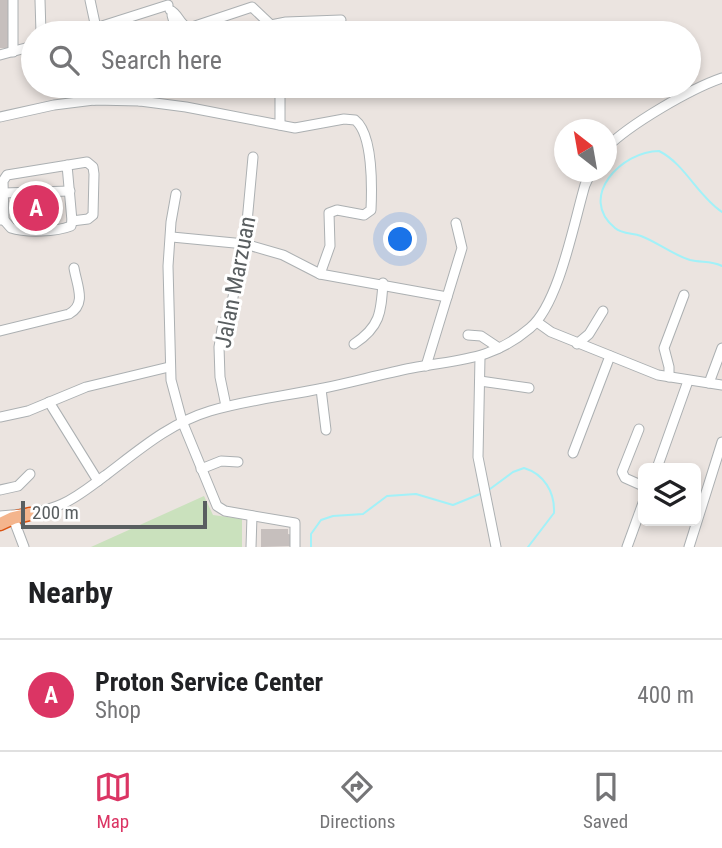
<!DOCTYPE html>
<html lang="en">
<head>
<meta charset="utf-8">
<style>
  :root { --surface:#fff; --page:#f2f2f2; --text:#202124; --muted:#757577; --line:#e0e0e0; --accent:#db3564 }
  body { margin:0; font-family:"Roboto Condensed",sans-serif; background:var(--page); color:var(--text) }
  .controls { position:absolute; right:21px; bottom:21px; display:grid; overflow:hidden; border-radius:10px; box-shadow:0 4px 10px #0003 }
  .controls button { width:63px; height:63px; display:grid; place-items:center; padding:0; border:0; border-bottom:2px solid var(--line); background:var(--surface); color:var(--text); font:35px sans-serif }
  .compass { position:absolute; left:554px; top:119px; width:63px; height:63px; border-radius:50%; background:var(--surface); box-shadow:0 4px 10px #0003; rotate:329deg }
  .scale { position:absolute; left:21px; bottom:18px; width:186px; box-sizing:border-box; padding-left:7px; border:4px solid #595e60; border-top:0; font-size:19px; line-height:24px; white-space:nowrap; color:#595e60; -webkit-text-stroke:5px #fff; paint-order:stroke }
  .you { position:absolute; left:401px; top:240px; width:24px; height:24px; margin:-18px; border:5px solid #fff; border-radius:50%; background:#1a73e8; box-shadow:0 0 0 10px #1a73e833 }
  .badge { display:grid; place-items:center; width:46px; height:46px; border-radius:50%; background:var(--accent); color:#fff; font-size:23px; font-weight:700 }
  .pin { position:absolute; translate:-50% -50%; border:4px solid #fff; box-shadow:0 2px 7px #0006 }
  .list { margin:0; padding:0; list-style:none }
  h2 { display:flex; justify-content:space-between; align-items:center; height:91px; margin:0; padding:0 28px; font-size:30px }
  h2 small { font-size:23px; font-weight:400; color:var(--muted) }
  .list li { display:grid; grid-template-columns:46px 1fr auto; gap:21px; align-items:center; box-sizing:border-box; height:112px; padding:0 28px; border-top:2px solid var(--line) }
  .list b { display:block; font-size:26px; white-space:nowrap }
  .list p { margin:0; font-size:23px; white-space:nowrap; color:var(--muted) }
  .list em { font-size:23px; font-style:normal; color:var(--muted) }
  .icon { flex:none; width:38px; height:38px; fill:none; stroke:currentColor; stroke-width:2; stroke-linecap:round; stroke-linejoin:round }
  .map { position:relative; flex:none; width:722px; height:547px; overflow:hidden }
  .search { position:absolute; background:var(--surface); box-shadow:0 4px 10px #0003; left:21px; right:21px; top:21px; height:77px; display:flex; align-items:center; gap:18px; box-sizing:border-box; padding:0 24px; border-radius:38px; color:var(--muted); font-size:26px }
  .sheet { height:203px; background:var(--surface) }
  nav { display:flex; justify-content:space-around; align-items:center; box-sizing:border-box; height:98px; border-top:2px solid var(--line); background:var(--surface); font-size:19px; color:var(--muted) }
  nav a { display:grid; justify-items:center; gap:4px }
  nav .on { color:var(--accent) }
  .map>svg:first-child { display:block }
</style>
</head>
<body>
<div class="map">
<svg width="722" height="547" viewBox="0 0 722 547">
  <rect width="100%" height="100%" fill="#ebe4e0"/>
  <!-- green -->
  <polygon fill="#cae1bd" points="204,496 213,515 242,519 242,547 91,547"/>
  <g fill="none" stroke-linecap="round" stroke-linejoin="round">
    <!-- stream -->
    <g stroke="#a2f1f8" stroke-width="2">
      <path d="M722,212C697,195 685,164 659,151C622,151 577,197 615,228C622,234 632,233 641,236C657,242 673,255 690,260C702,263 711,260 722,266"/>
      <path d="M490,489L513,472L524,468C544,474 555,492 554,513L528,547"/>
      <polyline points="311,547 311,534 321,520 333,516 363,514 387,496 416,494 453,505 480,494"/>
    </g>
  </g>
  <!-- building -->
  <g fill="#c6bfbd">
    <polygon points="0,0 10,0 11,48 0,48"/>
    <polygon points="60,196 60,219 13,220 12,197"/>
    <polygon points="261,529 288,529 288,534 294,535 294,546 261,547"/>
  </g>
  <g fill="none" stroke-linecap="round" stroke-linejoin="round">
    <!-- minor casing -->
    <g stroke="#acb0b2" stroke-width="11">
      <g id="minor">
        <polyline points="13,0 13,52"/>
        <polyline points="40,0 41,33"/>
        <polyline points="90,0 96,28"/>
        <path d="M170,10C179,14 179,25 189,28L252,7L271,25L273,33"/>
        <polyline points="172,15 177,33"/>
        <polyline points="216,20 223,33"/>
        <polyline points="119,21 122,33"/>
        <polyline points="271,25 286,22 341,20"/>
        <polyline points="80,33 168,5"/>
        <polyline points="0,55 33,46"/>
        <polyline points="90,86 94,100"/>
        <polyline points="136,86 140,101"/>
        <path d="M0,117L54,105L94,100L140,101L186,107L295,128L344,119L355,120C373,134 372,188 371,210L364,215L337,210L329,213L330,246L320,274"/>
        <polyline points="280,125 280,86"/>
        <path d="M606,148C630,124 690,89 722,78"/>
        <polyline points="3,193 70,191"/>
        <polyline points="176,194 171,222 168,266 171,380 182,421 217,506 225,511 295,523 295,547"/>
        <polyline points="0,220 4,220 3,181 7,175 87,162 93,167 94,174 93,215 88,219 72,221 67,165"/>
        <path d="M4,220L11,228C26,233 56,232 71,226L72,221"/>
        <polyline points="172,237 245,244 283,255 320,274 447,297"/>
        <polyline points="537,322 551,332 658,375 722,385"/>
        <path d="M0,331L69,314C87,304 77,286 74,268"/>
        <polyline points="468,335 481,336 499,348"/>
        <path d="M354,344C380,327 381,313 383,283"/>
        <polyline points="577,344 589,334 603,311"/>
        <polyline points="480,357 478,457 496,547"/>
        <polyline points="426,366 462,248 456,223"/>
        <polyline points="669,377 669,367 664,348 684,295"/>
        <polyline points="480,381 529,388"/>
        <polyline points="709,383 722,348"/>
        <polyline points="321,389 326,430"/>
        <polyline points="49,402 98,481"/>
        <polyline points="226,406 220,377 219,347 222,329 231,306 245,244 253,157"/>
        <polyline points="0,417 28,411 86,387 169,367"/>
        <polyline points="639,429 622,472 625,478 643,486"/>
        <polyline points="573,453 610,356"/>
        <polyline points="657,468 688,381"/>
        <polyline points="201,469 221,461 238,462"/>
        <polyline points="0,490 18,486 30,474"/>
        <path d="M0,516C22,514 42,513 62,504C78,497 92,485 106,475C139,450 170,423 210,411C247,400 286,396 324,388C353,382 382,374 412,368C459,359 491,361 530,328C559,304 574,222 585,185L591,172"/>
        <polyline points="13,518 24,547"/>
        <polyline points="251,547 252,516"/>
        <polyline points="627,547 643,503"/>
        <polyline points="689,547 722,442"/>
      </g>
    </g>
    <!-- highway casing -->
    <g stroke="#da5210" stroke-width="15">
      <polyline id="highway" points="0,524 13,518 30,514"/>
    </g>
    <!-- minor -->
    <use href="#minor" stroke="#fff" stroke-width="9"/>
    <!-- highway -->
    <use href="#highway" stroke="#f4b58d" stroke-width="12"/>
  </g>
  <g text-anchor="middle" stroke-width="6" stroke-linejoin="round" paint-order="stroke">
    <!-- street labels -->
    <g font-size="23" fill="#595e60" stroke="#fff">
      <text transform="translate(235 282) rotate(-79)" y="8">Jalan Marzuan</text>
    </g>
  </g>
</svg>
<div class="controls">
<button><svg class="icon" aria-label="layers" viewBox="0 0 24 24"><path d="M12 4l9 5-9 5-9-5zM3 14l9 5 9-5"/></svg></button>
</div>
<svg class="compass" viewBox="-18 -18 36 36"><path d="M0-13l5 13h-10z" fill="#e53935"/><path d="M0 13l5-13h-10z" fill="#757577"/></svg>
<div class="scale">200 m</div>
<div class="you"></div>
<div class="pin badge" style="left:36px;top:208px">A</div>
<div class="search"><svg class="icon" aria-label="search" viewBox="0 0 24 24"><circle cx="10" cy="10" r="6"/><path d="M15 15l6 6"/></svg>Search here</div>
</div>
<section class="sheet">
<h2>Nearby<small></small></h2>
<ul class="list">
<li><span class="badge">A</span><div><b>Proton Service Center</b><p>Shop</p></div><em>400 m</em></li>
</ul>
</section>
<nav>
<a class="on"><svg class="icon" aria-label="map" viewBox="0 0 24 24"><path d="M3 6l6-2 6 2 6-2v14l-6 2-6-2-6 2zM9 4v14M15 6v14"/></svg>Map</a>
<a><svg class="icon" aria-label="directions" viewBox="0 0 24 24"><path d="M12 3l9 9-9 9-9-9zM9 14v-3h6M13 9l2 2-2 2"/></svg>Directions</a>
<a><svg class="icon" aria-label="saved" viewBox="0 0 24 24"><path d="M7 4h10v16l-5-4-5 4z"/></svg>Saved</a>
</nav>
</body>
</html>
